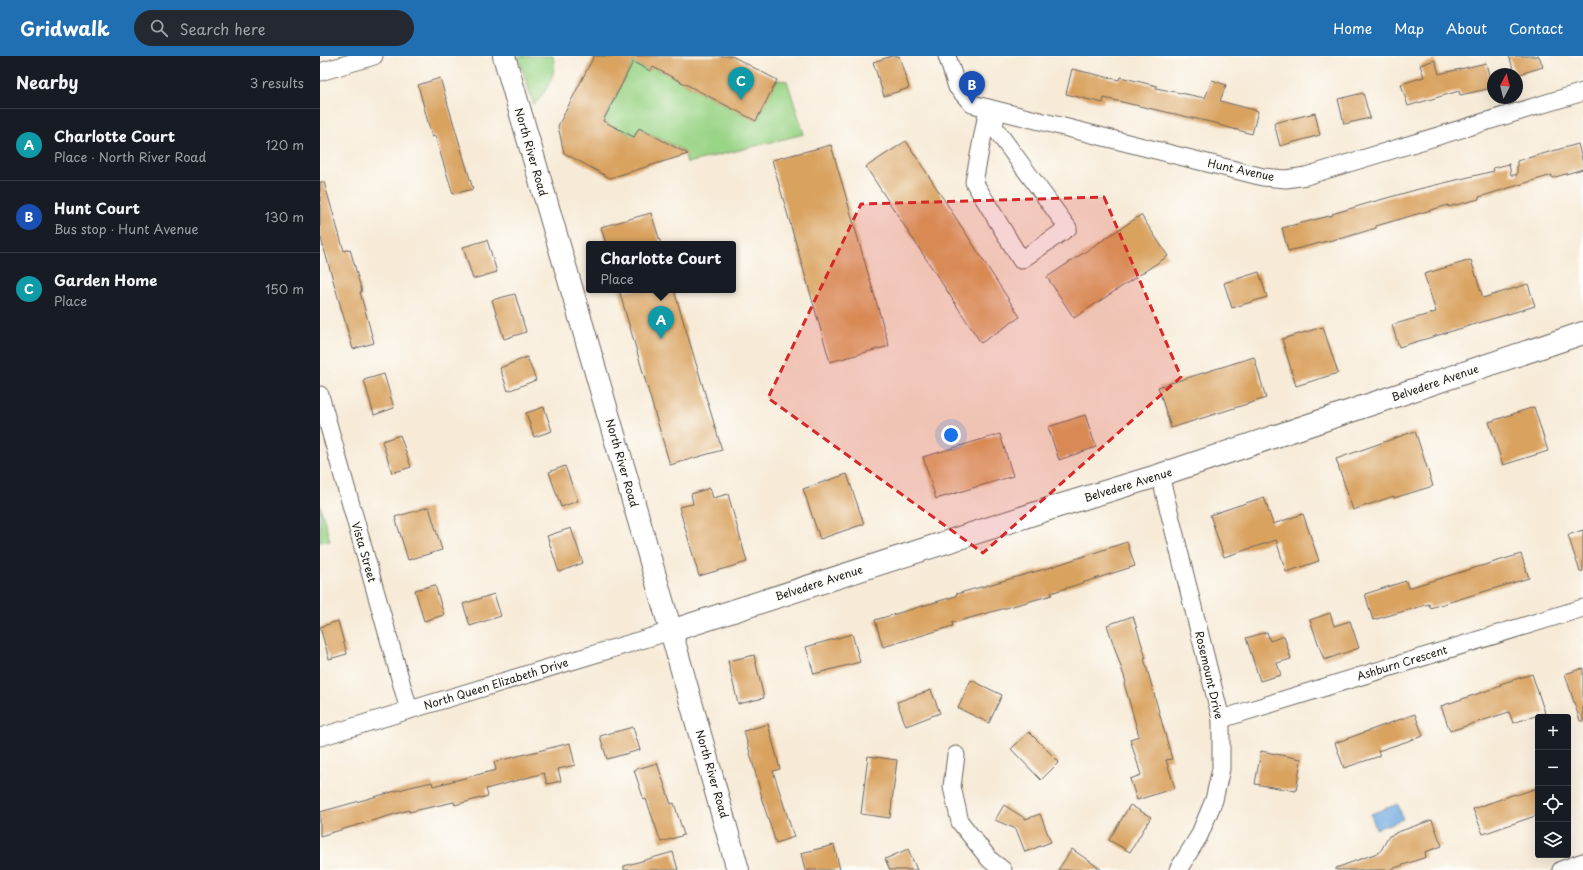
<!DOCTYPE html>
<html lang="en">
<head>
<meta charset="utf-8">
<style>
  :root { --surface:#171b24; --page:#242831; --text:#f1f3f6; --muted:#9ea1a6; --line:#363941; --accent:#1f6fb2 }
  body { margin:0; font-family:"Playpen Sans",sans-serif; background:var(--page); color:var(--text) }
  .controls { position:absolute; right:12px; bottom:12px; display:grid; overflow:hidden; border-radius:4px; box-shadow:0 4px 16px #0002 }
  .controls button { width:36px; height:36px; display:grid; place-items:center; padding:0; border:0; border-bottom:1px solid var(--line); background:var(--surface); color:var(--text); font:20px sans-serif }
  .compass { position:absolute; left:1167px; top:12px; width:36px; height:36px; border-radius:50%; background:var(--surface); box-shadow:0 4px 16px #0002; rotate:7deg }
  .you { position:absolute; left:631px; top:379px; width:14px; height:14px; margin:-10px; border:3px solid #fff; border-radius:50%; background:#1a73e8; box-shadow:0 0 0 6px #1a73e833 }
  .badge { display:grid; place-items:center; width:26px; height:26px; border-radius:50%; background:var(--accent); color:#fff; font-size:13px; font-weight:700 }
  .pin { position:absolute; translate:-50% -33px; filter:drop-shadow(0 1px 2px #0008) }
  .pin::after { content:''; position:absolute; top:21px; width:14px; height:12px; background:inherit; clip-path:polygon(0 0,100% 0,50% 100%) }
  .popup { position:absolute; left:266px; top:185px; width:150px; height:52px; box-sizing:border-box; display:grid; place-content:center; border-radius:4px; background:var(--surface); filter:drop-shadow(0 1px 3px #0005); font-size:13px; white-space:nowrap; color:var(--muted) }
  .popup b { font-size:15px; color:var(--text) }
  .popup::after { content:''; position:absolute; left:50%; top:100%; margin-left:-8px; border:8px solid transparent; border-top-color:var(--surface) }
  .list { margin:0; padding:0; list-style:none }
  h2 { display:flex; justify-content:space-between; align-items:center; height:52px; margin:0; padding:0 16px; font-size:17px }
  h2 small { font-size:13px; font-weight:400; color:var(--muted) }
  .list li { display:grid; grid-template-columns:26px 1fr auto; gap:12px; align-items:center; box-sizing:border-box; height:72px; padding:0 16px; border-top:1px solid var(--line) }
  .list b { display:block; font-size:15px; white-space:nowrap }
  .list p { margin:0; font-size:13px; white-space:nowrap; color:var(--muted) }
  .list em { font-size:13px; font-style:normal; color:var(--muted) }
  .icon { flex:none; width:22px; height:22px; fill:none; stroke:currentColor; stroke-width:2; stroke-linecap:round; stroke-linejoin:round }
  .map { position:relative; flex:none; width:1263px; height:814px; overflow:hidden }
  header { display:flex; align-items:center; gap:24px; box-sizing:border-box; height:56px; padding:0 20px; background:var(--accent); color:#fff }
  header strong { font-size:19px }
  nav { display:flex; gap:22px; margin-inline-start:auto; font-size:14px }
  .search { width:280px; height:36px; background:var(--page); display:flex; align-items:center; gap:10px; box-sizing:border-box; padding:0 14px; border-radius:22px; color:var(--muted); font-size:15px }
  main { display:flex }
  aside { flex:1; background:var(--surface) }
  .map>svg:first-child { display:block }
</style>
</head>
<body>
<header>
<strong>Gridwalk</strong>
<div class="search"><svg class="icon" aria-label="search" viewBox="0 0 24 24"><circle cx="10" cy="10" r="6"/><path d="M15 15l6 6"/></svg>Search here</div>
<nav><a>Home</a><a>Map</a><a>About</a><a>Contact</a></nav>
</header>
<main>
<aside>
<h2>Nearby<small>3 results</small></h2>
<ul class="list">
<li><span class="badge" style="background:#0f9aa8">A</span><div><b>Charlotte Court</b><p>Place · North River Road</p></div><em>120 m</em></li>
<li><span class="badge" style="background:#1a4fb4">B</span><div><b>Hunt Court</b><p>Bus stop · Hunt Avenue</p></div><em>130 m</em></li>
<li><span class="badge" style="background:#0f9aa8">C</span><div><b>Garden Home</b><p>Place</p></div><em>150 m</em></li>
</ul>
</aside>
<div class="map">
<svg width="1263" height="814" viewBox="0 0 1263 814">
  <rect width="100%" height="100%" fill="#fdfcf7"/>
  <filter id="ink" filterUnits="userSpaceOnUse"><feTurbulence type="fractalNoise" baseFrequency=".025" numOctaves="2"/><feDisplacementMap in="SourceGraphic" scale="8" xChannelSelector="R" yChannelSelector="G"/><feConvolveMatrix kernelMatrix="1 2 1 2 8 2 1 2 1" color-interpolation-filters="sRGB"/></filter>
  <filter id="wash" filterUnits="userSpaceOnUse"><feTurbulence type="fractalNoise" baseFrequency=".012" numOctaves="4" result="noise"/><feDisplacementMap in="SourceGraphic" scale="16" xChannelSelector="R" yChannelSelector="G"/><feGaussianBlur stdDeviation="0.9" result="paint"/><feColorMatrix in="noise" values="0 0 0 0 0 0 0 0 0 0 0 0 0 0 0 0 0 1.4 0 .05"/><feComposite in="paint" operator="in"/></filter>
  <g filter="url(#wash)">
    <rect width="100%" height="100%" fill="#f7ebd8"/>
    <!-- green -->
    <g fill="#9ad486" stroke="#5b7851">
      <path d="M198,0H233C238,19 225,36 214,49Z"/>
      <polygon points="313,6 330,15 333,11 436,65 457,24 467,25 484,78 367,107 364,95 319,72 314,81 283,65"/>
      <polygon points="0,449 10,485 0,486"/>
    </g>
    <!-- water -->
    <polygon fill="#74ace3" stroke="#486480" points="1078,748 1083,763 1056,773 1051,758"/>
    <g id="blocks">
      <!-- building -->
      <g fill="#d9a25e">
        <polygon points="274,0 412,0 457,24 436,65 333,11 330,15 313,6 283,65 314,81 319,72 368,98 290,122 244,97 238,70"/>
        <polygon points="572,0 579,0 589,32 564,40 553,6"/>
        <polygon points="1189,0 1219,0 1223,11 1197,19 1195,18"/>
        <polygon points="1115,4 1119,18 1166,7 1172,32 1140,39 1139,35 1088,50 1081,28 1104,21 1100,9"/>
        <polygon points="752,13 799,24 800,21 837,30 836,32 885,42 892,24 906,29 900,45 938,55 932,78 899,69 899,68 784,42 783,47 746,38"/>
        <polygon points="120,22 153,133 133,138 115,80 112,81 98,29"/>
        <polygon points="1043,37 1050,62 1024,68 1018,43"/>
        <polygon points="995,57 1000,79 960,90 954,67"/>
        <polygon points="586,85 700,261 661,287 546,111"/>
        <polygon points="1258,88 1263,107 1263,113 1232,122 1232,119 1159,141 1159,143 1128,151 1128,149 1056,170 1056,172 1020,183 1020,182 968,195 962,172 1013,159 1012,158 1049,147 1099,133 1174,115 1173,112 1189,108 1191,119 1197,119 1197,105"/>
        <polygon points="511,89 569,290 510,306 452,104"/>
        <polygon points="0,126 4,126 24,195 30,193 42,236 40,236 54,287 33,293 0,179"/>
        <polygon points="331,157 341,188 286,188 281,171"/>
        <polygon points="821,159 848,200 754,262 727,221"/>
        <polygon points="167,184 177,216 153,223 143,191"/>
        <polygon points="1151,204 1163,242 1208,228 1215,250 1079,291 1072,269 1116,256 1104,218"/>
        <polygon points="939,216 947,241 912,252 904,227"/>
        <polygon points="299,234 354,234 402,394 350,409"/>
        <polygon points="195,238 206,276 184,283 172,244"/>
        <polygon points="1003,271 1018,317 976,330 962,283"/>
        <polygon points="207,301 216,324 188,335 180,312"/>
        <polygon points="934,301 946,342 851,372 838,331"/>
        <polygon points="64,318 74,352 54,359 44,324"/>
        <polygon points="224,351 232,375 214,381 206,357"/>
        <polygon points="1214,351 1228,395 1183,409 1169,366"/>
        <polygon points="765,359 776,391 739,404 728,371"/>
        <polygon points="1095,375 1113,430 1074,442 1074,440 1033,454 1016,403"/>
        <polygon points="680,378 693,420 616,443 603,401"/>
        <polygon points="80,379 91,411 72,417 62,385"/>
        <polygon points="245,410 258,445 241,451 229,416"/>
        <polygon points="527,418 544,468 500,483 483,433"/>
        <polygon points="390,432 393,442 408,438 427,506 379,520 359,451 373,448 371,438"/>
        <polygon points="944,441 953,468 983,458 999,505 966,516 956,484 904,501 890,459"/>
        <polygon points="109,451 122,494 88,504 75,461"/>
        <polygon points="251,472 263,507 239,516 227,480"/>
        <polygon points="1263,474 1263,515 1260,516 1248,479"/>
        <polygon points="807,486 815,510 731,537 732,539 632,567 633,570 563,591 555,564 636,540 636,538 725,513"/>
        <polygon points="1201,498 1209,522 1110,552 1109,548 1053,564 1045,538 1086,525 1088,532"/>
        <polygon points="115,529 124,559 104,565 95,534"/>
        <polygon points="174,538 181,560 150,570 143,548"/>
        <polygon points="1010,557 1014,570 1030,565 1039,592 1004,604 990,564"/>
        <polygon points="813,560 826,602 824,602 852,703 846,704 855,732 817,744 810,723 821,719 810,683 819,680 804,627 806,626 787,569"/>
        <polygon points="18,565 27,598 9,603 0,571"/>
        <polygon points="947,576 950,585 964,580 971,603 957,607 961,619 940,625 926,582"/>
        <polygon points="532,578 540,606 494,618 486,591"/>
        <polygon points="434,599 444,642 418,648 408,605"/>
        <polygon points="1263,612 1263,665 1260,665 1245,618"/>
        <polygon points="1212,618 1225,657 1193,667 1189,656 1130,675 1121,650 1181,630 1180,628"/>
        <polygon points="651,624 682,639 669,667 638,652"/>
        <polygon points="611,634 620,657 586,670 577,646"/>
        <polygon points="1095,658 1103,680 1058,695 1060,700 1024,712 1015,687"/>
        <polygon points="448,668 460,713 453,715 474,781 456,787 441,741 442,741 424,675"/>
        <polygon points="313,671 320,694 287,703 280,680"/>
        <polygon points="709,676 739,706 721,724 691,693"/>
        <polygon points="250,687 255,709 238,713 241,725 227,728 224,717 166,733 168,740 135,749 134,746 89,756 89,754 0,780 0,756 90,731 112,726 113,730 176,714 174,706"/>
        <polygon points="941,695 981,703 976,735 935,728"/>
        <polygon points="548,700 577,704 570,762 541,758"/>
        <polygon points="337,707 351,748 354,747 364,779 341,786 326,743 324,744 314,714"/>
        <polygon points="1218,732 1218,759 1163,778 1153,753 1195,738 1196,739"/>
        <polygon points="684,749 706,763 720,758 731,786 705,796 696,773 675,764"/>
        <polygon points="810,749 831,761 810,796 789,784"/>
        <polygon points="1112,764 1122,790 1105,796 1106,801 1069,814 1016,814 1016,812 1060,796 1069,780 1075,778 1075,777"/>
        <polygon points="514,789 520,814 485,814 481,797"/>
        <polygon points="588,793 597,814 570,814 565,803"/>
        <polygon points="752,793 782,814 738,814"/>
        <polygon points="353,796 358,814 304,814 304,810"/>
      </g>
    </g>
  </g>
  <g filter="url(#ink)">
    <use href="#blocks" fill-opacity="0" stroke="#69645e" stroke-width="1"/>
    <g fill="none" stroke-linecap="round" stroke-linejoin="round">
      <!-- minor casing -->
      <g stroke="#69645e" stroke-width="19">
        <g id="minor">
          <polyline points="627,0 637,31 652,48 943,121 966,123 986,120 1263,36"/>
          <polyline points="0,16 54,0"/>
          <polyline points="668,52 654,126 701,204 748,172 674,71 677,55"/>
          <polyline points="0,339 89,654"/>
          <polyline points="840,419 901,663 901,713 894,744 879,780 858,814"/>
          <polyline points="901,663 1263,552"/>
          <polyline points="0,681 351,575"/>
          <polyline points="636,699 632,731 640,766 670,804 683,814"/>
          <polyline points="1241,814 1263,806"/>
        </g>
      </g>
      <!-- major casing -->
      <g stroke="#69645e" stroke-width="24">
        <g id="major">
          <polyline points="184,0 351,575 418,814"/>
          <polyline points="351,575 735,451 840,419 1263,277"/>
        </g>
      </g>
      <!-- minor -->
      <use href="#minor" stroke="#fff" stroke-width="17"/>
      <!-- major -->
      <use href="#major" stroke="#fff" stroke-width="22"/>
    </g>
  </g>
  <!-- marked area -->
  <path fill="#d62828" fill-opacity="0.2" stroke="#d62828" stroke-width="3" stroke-dasharray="8 5" stroke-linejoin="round" d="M784,141L861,321L663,497L448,342L541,148Z"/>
  <g text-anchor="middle" stroke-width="3" stroke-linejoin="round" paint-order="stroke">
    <!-- street labels -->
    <g font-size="11" fill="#1c1c1c" stroke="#fdfcf7">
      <text transform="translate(211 96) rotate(74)" y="4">North River Road</text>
      <text transform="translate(921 114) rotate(12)" y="4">Hunt Avenue</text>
      <text transform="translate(1115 327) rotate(-19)" y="4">Belvedere Avenue</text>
      <text transform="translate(302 407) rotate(74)" y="4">North River Road</text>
      <text transform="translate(808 429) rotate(-17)" y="4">Belvedere Avenue</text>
      <text transform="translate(44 496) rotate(74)" y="4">Vista Street</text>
      <text transform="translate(499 527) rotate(-18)" y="4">Belvedere Avenue</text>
      <text transform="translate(1082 607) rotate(-17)" y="4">Ashburn Crescent</text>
      <text transform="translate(889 619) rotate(77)" y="4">Rosemount Drive</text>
      <text transform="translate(176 628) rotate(-17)" y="4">North Queen Elizabeth Drive</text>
      <text transform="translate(392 718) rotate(74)" y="4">North River Road</text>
    </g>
  </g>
</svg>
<div class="controls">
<button>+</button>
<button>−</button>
<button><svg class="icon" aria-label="locate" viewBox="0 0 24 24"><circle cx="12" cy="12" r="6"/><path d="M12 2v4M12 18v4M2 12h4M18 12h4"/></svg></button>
<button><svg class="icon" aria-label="layers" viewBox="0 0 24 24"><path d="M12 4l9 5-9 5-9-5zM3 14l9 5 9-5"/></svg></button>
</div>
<svg class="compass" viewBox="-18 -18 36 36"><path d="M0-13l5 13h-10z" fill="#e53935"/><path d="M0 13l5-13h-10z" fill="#9ea1a6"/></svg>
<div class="you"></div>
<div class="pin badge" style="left:341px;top:283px;background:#0f9aa8">A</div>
<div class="popup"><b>Charlotte Court</b>Place</div>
<div class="pin badge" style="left:652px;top:48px;background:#1a4fb4">B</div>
<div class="pin badge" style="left:421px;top:44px;background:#0f9aa8">C</div>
</div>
</main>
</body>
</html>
